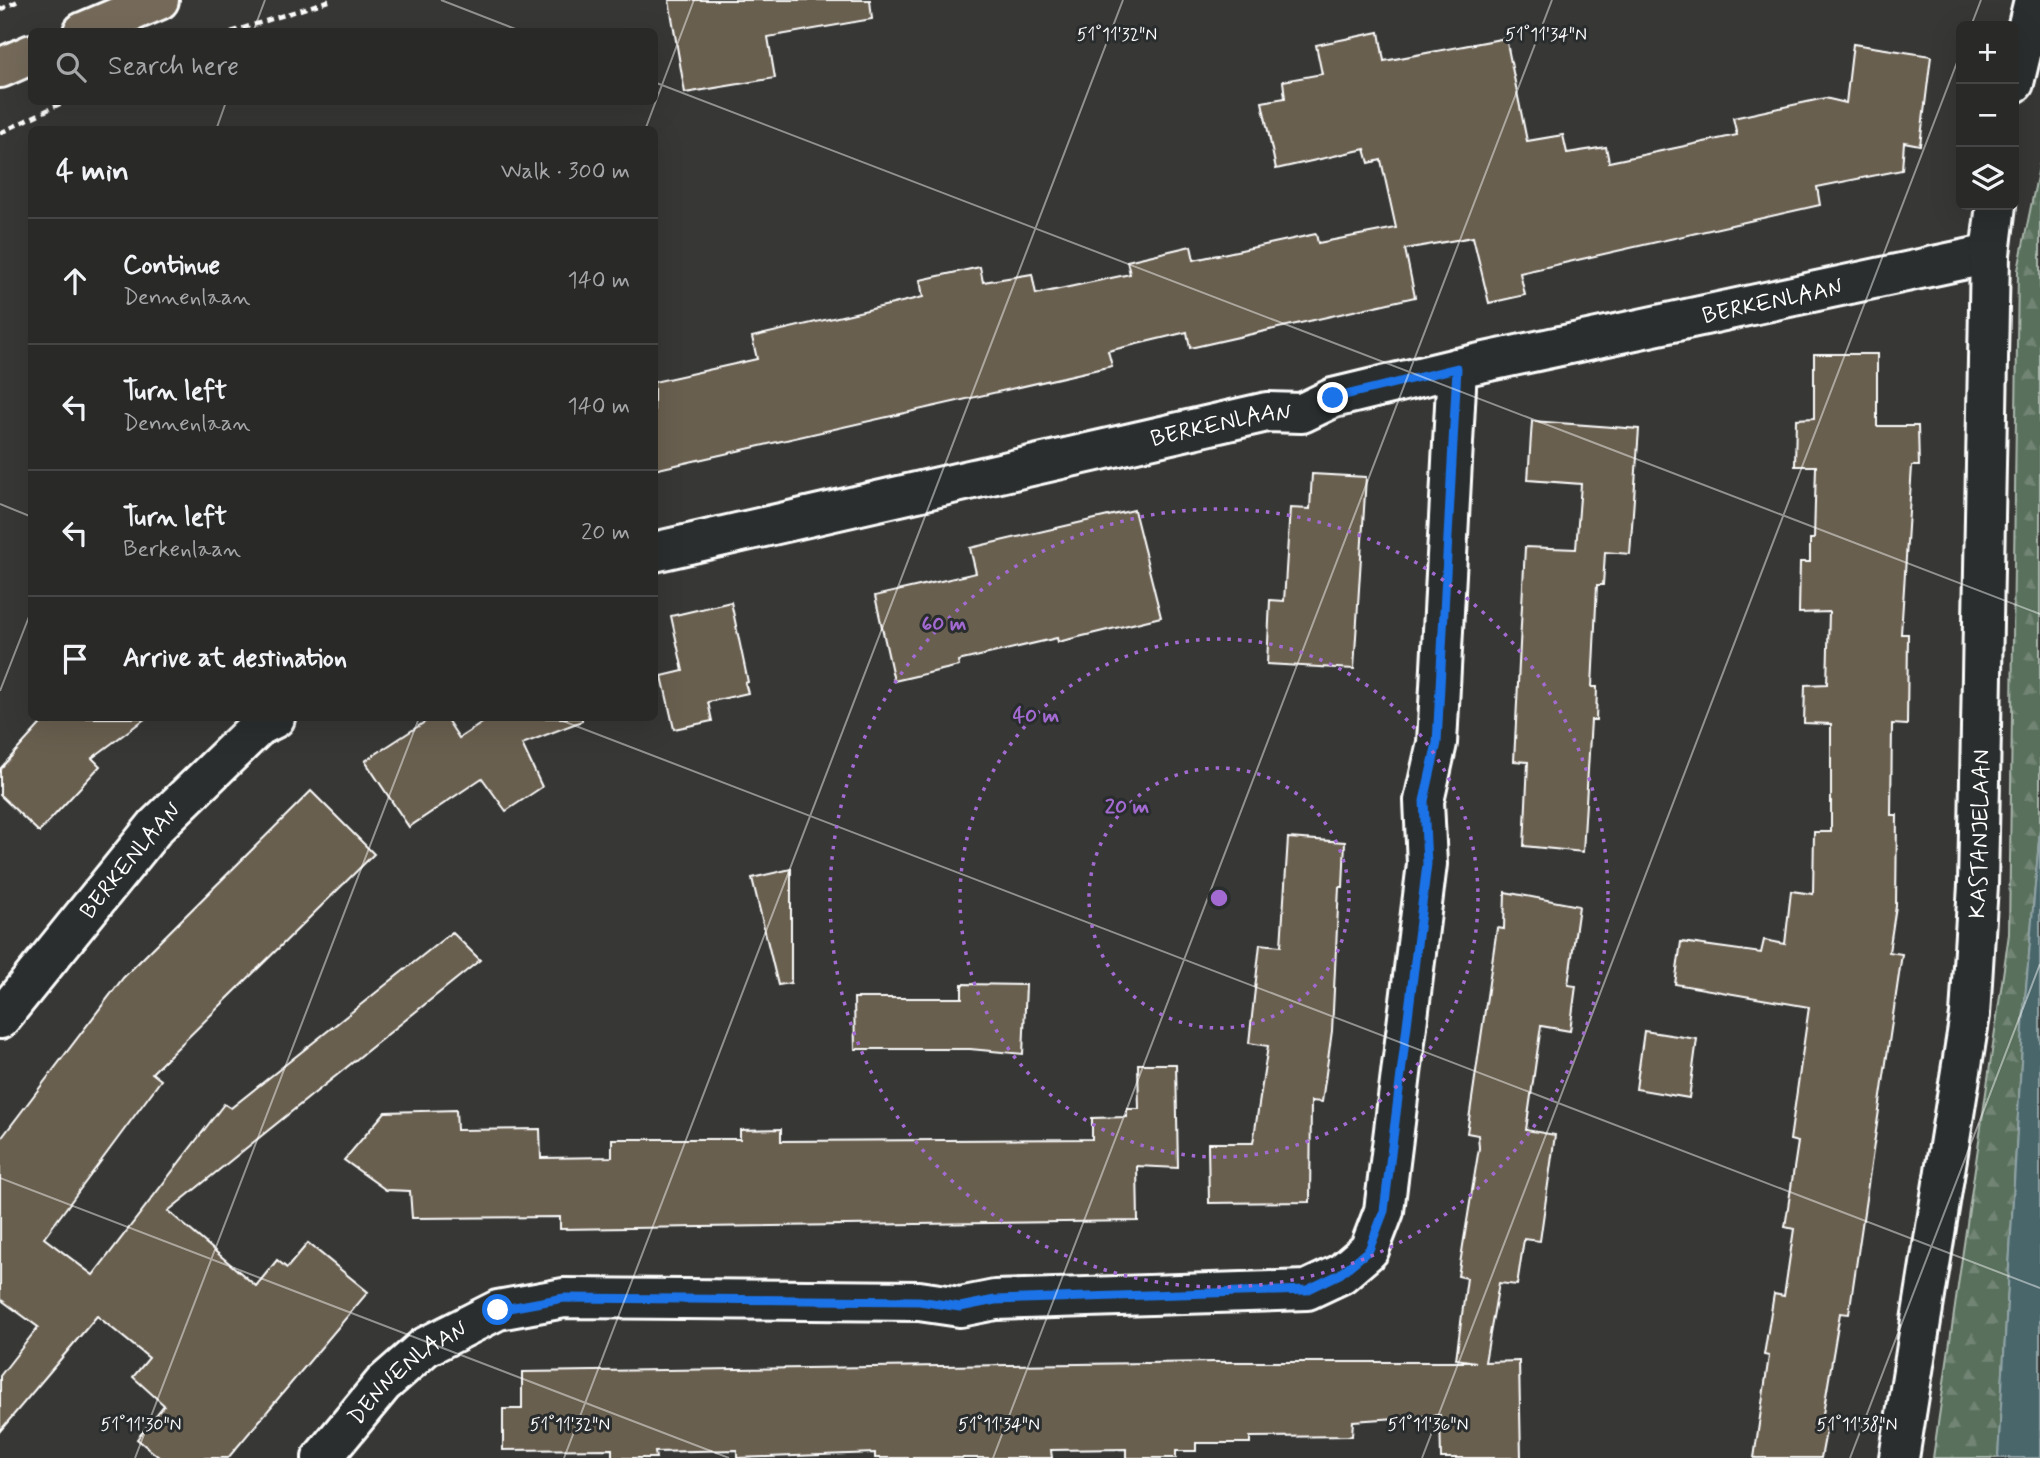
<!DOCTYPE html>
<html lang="en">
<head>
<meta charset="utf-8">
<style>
  :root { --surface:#292928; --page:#353534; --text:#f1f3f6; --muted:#a5a6a8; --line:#454545 }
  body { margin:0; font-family:Mynerve,sans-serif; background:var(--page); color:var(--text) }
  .controls { position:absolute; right:21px; top:21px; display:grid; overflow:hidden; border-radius:10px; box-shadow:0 7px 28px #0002 }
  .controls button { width:63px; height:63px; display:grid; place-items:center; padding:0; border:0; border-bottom:2px solid var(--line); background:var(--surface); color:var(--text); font:35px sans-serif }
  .stop { position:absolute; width:21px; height:21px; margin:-16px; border:5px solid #1a73e8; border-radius:50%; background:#fff }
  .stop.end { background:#1a73e8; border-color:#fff; box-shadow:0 2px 7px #0008 }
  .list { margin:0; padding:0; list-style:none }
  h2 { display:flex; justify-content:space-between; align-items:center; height:91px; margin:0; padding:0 28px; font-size:30px }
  h2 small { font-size:23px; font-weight:400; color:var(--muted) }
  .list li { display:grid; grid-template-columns:46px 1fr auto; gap:21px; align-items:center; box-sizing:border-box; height:126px; padding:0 28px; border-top:2px solid var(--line) }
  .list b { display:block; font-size:26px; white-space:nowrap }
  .list p { margin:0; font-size:23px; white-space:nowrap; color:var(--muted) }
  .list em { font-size:23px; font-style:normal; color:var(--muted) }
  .icon { flex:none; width:38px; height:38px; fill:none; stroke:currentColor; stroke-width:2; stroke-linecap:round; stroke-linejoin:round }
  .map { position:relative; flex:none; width:2040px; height:1458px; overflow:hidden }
  .search { position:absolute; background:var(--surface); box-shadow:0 7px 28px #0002; left:28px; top:28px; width:630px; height:77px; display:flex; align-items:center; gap:18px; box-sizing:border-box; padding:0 24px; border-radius:10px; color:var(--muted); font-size:26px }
  .panel { position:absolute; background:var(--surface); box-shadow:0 7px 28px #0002; left:28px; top:126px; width:630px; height:595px; border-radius:10px }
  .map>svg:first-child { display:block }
</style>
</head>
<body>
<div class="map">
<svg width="2040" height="1458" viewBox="0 0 2040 1458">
  <defs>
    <pattern id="forest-firs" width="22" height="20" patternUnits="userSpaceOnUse" patternTransform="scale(1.75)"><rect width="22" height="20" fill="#59705c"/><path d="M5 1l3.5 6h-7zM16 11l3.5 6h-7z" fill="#728574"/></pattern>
  </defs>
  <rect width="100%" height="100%" fill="#373735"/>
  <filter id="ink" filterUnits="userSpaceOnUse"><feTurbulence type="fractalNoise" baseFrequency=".0143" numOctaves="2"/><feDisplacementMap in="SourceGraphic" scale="14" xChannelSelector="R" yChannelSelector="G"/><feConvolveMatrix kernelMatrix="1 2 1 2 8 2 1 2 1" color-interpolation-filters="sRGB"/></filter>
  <g filter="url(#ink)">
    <!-- forest -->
    <polygon fill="url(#forest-firs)" stroke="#acb8ae" stroke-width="2" points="2040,162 2040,829 2024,1011 1998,1458 1933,1458 2009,934 2018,270"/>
    <!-- water -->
    <polygon fill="#48666b" stroke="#91a3a6" stroke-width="2" points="2040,829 2040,1458 1998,1458 2024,1011"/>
    <!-- building -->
    <g fill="#695e50" stroke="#fff" stroke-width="2">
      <polygon points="669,0 870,0 872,19 768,37 775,78 685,93"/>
      <polygon points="1379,32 1384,61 1506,38 1527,141 1563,135 1567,153 1606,147 1609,162 1737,135 1733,118 1825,98 1846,103 1853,44 1931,56 1920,145 1904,142 1902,170 1817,187 1820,205 1520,273 1525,295 1489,303 1473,237 1405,249 1415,297 1190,348 1187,332 1108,351 1112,366 654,470 654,382 757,359 752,337 923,297 920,280 980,267 983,282 1032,274 1036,294 1130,274 1127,261 1191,246 1194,260 1316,234 1318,243 1396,228 1381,160 1369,163 1365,149 1276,169 1262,102 1285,98 1283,81 1322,74 1316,45"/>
      <polygon points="1814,354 1877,354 1877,426 1918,426 1919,466 1912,466 1901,634 1908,634 1907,725 1892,724 1891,815 1897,815 1896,906 1889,952 1902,954 1849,1314 1840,1313 1822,1420 1828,1421 1821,1458 1754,1458 1769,1356 1764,1355 1774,1294 1784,1296 1794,1229 1785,1227 1798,1142 1790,1140 1809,1007 1675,984 1681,942 1761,953 1764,940 1785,944 1791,891 1813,894 1814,832 1831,832 1831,724 1804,723 1805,685 1827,684 1829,612 1799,613 1800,562 1810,562 1810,539 1814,539 1816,466 1795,466 1796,419 1814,418"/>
      <polygon points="1532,421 1639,429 1630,554 1605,552 1603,585 1597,585 1592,687 1597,687 1596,720 1591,720 1583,852 1524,846 1528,762 1514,761 1525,547 1576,549 1581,484 1528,480"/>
      <polygon points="1312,474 1366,477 1354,669 1267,664 1270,600 1284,601 1290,508 1310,509"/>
      <polygon points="1134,510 1161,617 1058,642 1057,638 958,661 959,666 894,681 875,596 976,573 970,548"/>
      <polygon points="731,602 748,682 745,683 748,693 708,702 712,721 674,729 662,676 683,671 671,616"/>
      <polygon points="46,718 146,718 92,758 100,766 39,832 0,795 0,769"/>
      <polygon points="431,718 446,718 459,738 490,718 582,718 582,721 522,744 542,787 506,811 482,778 409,827 365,761"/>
      <polygon points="311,791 374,854 152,1073 161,1080 44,1238 93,1275 224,1104 231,1108 452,932 480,960 168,1211 256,1286 277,1260 287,1268 308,1243 368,1292 228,1458 160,1458 137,1439 164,1405 133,1377 149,1358 97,1316 0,1431 0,1376 38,1327 0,1299 0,1140 123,978"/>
      <polygon points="1288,838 1345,842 1343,887 1339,887 1332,1031 1322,1102 1311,1101 1310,1202 1209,1203 1208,1143 1253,1143 1268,1046 1249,1043 1260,944 1281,946"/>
      <polygon points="791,869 791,983 778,985 752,878"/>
      <polygon points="1505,892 1579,906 1568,985 1576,986 1570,1031 1541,1026 1526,1130 1555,1135 1540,1241 1524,1239 1517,1285 1499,1283 1485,1362 1519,1361 1521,1458 1441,1458 1440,1415 1353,1421 1352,1436 1250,1437 1250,1443 1196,1443 1196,1451 1176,1451 1176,1458 1126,1458 1126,1449 1051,1450 1052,1458 875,1458 875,1453 737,1458 737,1450 655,1452 656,1458 612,1458 612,1449 503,1450 503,1409 522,1409 522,1372 1216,1362 1476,1362 1456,1359 1467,1278 1458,1276 1479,1148 1478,1135 1467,1133 1497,928 1504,929"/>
      <polygon points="962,984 1026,985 1023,1054 970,1049 855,1049 854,998 962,998"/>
      <polygon points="1644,1031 1697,1039 1689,1098 1636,1089"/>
      <polygon points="1138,1064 1176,1064 1178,1168 1137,1166 1138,1221 560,1229 560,1217 412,1218 410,1191 386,1190 344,1160 385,1112 456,1110 457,1130 540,1129 541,1158 612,1157 612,1139 740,1139 740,1130 781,1129 781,1141 1092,1139 1092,1118 1127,1117 1127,1109 1139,1109"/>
    </g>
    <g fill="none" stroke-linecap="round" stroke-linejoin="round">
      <!-- minor casing -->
      <g stroke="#fff" stroke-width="44">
        <g id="minor">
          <polyline points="2014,83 2034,0"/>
          <path id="s1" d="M654,552L1267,412L1302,413L1333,398L1457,368L1990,254"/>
          <path id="s2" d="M0,1019L156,826L259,726L275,718"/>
          <path id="s3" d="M322,1458L383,1384L425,1347L498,1310L564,1298L919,1301L960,1307L995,1300L1307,1290L1341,1274L1369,1250L1384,1211L1427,864L1424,801L1437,743L1457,368"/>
          <path id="s4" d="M1899,1458L1970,1015L1978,885L1990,254L1996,205"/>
        </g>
      </g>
      <!-- major casing -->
      <g stroke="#fff" stroke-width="44">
        <g id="major">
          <polyline points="83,32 159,0"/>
          <polyline points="0,68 32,54"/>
        </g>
      </g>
      <!-- path -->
      <g stroke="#fff" stroke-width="4.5" stroke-dasharray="7 5" stroke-linecap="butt">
        <polyline points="0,10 20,0"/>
        <polyline points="231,32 331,0"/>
        <polyline points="0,133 64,102"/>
      </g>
      <!-- minor -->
      <use href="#minor" stroke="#2a2d2e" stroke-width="38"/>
      <!-- major -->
      <use href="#major" stroke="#746a5a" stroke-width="38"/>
    </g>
  </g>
  <g fill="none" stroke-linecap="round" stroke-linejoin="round" filter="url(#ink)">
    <!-- route -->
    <polyline stroke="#1a73e8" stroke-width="9" points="498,1310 564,1298 919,1301 960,1307 995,1300 1307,1290 1340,1274 1369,1250 1384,1211 1427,864 1424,801 1437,743 1457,368 1333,398"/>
  </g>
  <!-- ticks -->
  <path fill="none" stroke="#fff" stroke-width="2" stroke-opacity="0.45" d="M441,0L523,32M1971,26L1981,0M253,32L265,0M654,82L2040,614M216,130L226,102M645,130L694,0M0,504L32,517M0,691L32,609M555,718L2040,1288M0,1178L729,1458M135,1458L419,718M564,1458L1123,0M993,1458L1552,0M1422,1458L1961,52M1850,1458L2040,964"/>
  <!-- distance rings -->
  <g fill="none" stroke="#a36bd2" stroke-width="3.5" stroke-dasharray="3.5 7">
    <circle cx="1219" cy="898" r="130"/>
    <circle cx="1219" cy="898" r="259"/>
    <circle cx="1219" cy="898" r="389"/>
  </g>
  <g text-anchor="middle" stroke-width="6" stroke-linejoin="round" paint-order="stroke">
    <!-- street labels -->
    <g font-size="23" fill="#fff" stroke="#2a2d2e">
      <text dy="8" stroke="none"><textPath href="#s1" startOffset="1148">BERKENLAAN</textPath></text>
      <text dy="8" stroke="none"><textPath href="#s1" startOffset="581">BERKENLAAN</textPath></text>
      <text dy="8" stroke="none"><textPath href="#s4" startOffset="630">KASTANJELAAN</textPath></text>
      <text dy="8" stroke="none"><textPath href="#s2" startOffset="205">BERKENLAAN</textPath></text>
      <text dy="8" stroke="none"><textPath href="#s3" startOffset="122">DENNENLAAN</textPath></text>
    </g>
  </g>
  <g font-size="18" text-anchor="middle" fill="#fff" stroke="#2a2d2e" stroke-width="6" stroke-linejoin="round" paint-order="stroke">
    <text x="1117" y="40">51°11'32"N</text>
    <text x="1546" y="40">51°11'34"N</text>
    <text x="141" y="1430">51°11'30"N</text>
    <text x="570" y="1430">51°11'32"N</text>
    <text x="999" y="1430">51°11'34"N</text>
    <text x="1428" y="1430">51°11'36"N</text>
    <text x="1857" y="1430">51°11'38"N</text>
  </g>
  <circle cx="1219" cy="898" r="10" fill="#a36bd2" stroke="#2a2d2e" stroke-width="3.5"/>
  <g font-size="21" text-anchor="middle" font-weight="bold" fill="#a36bd2" stroke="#2a2d2e" stroke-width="6" stroke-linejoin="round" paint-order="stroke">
    <text x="944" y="630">60 m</text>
    <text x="1036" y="722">40 m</text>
    <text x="1127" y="813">20 m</text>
  </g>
</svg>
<div class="controls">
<button>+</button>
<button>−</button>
<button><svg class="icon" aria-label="layers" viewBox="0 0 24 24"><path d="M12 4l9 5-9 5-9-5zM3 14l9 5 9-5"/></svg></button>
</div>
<div class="stop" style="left:498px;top:1310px"></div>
<div class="stop end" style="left:1333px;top:398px"></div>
<div class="search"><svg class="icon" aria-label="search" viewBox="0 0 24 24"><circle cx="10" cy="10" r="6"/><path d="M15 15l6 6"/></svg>Search here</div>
<section class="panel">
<h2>4 min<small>Walk · 300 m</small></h2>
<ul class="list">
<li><svg class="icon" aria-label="ahead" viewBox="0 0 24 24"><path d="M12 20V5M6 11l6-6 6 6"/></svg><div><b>Continue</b><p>Dennenlaan</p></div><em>140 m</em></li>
<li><svg class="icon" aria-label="left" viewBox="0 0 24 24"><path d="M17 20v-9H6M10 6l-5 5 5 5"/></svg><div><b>Turn left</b><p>Dennenlaan</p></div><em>140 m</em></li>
<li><svg class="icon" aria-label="left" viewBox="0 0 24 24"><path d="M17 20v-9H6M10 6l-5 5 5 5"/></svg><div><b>Turn left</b><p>Berkenlaan</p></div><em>20 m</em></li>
<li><svg class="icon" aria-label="arrive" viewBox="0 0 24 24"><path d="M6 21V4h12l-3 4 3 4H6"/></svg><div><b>Arrive at destination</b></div></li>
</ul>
</section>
</div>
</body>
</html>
